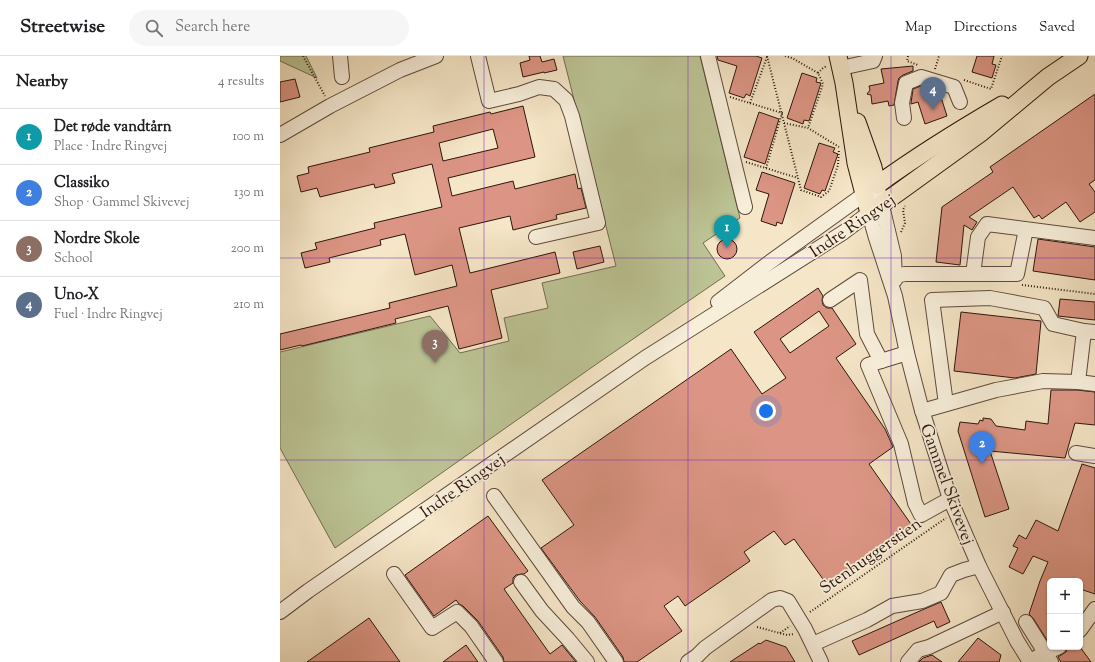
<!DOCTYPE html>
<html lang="en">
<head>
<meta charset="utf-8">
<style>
  :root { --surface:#fff; --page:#f6f6f6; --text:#202124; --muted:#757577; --line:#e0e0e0; --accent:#8f2418 }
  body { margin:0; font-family:"Sorts Mill Goudy",serif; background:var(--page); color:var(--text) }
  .controls { position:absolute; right:12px; bottom:12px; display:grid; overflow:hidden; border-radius:6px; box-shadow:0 1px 3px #0004 }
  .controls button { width:36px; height:36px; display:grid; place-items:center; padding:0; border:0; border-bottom:1px solid var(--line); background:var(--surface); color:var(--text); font:20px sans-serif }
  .you { position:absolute; left:486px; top:355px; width:14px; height:14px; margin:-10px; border:3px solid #fff; border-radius:50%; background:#1a73e8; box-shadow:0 0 0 6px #1a73e833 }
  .badge { display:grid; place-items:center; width:26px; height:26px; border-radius:50%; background:var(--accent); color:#fff; font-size:13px; font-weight:700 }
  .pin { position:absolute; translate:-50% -33px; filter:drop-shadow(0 1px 2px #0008) }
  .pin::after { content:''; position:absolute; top:21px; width:14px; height:12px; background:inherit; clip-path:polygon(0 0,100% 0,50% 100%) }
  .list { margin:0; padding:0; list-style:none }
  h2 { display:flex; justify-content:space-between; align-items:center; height:52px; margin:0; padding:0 16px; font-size:17px }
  h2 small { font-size:13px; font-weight:400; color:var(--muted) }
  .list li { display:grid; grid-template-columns:26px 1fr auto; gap:12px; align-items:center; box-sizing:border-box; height:56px; padding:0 16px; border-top:1px solid var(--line) }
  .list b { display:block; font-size:15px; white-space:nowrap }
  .list p { margin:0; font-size:13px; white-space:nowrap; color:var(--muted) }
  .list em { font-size:13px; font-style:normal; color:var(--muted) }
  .icon { flex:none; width:22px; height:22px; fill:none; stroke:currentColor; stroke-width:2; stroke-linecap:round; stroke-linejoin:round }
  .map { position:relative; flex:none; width:815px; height:606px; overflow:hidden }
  header { display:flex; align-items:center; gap:24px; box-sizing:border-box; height:56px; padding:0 20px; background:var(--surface); border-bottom:1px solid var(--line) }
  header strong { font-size:19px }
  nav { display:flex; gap:22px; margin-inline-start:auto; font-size:14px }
  .search { width:280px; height:36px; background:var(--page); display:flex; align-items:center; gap:10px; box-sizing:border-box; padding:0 14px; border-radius:22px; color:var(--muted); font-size:15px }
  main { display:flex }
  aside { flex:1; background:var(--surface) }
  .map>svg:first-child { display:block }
</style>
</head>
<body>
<header>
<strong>Streetwise</strong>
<div class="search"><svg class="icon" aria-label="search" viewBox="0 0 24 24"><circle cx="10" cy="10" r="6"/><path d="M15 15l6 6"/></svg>Search here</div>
<nav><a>Map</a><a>Directions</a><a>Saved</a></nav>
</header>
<main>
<aside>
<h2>Nearby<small>4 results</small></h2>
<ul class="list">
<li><span class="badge" style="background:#0f9aa8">1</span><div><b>Det røde vandtårn</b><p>Place · Indre Ringvej</p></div><em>100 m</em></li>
<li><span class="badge" style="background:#3f7fe0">2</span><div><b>Classiko</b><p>Shop · Gammel Skivevej</p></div><em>130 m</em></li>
<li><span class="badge" style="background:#8d6e63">3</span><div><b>Nordre Skole</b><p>School</p></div><em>200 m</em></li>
<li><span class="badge" style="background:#5c6f8a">4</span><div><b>Uno-X</b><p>Fuel · Indre Ringvej</p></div><em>210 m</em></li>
</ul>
</aside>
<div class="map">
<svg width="815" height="606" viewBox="0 0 815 606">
  <rect width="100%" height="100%" fill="#f5e6c7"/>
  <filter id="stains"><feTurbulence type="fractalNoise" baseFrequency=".005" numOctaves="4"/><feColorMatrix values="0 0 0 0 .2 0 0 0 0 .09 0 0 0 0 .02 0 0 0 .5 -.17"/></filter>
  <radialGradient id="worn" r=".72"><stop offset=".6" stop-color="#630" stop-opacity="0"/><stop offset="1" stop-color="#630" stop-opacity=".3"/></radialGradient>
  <!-- green -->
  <g fill="#bcc495" stroke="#746c50">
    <polygon points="0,0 26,0 37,22 0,5"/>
    <polygon points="283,0 420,0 460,162 423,187 445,220 318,307 55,492 0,392 0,296 150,260 180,297 229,285 224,262 268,252 262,227 336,210"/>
  </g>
  <!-- building -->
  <g fill="#dc9584" stroke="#2c150c" fill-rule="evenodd">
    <polygon points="249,0 260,0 262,6 274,3 277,14 264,17 264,16 243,21 240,7 250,4"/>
    <polygon points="437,0 476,0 482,2 470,40 466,38 464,42 449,37 457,10 438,4"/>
    <polygon points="697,0 714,0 712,8 716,9 712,22 692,16"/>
    <polygon points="633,10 633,15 623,19 619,22 618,25 614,49 609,50 608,45 592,48 591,39 587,38 590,34 589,30 604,27 601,13"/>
    <polygon points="522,17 537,22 536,26 541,27 529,65 524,64 523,68 507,62"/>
    <polygon points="15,23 20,41 0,46 0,26"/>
    <polygon points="641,30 659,35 667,60 645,68 638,46 631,48 631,47 633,33"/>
    <polygon points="815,38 815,124 809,128 815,136 815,156 800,166 786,146 762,163 759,159 754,162 733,131 689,161 697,166 692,174 684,169 680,209 656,206 662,151 713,116 710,111"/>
    <path d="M243,50L255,101L168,122L172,140L233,125L235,133L295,118L298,133L301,132L306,152L276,159L277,163L233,174L230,160L179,172L190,217L275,196L280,217L211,234L222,282L179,293L168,250L115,263L116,267L22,290L21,289L0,294V278L110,252L109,247L177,230L172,209L135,219L125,178L100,184L101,189L49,202L50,206L25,212L21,197L37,193L35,187L95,172L94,167L162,151L152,108L112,118L115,127L95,132L94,128L40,141L37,132L21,136L17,120L29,117L28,111L90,96L89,92L154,76L153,70L210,56L211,58ZM213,73L218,92L163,105L159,87Z"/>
    <polygon points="479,56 499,63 485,108 464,101"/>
    <polygon points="539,87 555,92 553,96 558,98 545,135 542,134 540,138 524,132"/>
    <polygon points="482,116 515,127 502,168 497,166 496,170 481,165 489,138 476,134"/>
    <circle cx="447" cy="193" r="10"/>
    <polygon points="758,183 815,191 815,224 753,215"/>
    <polygon points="320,190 324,206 297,213 293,196"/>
    <path d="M538,232L543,240L542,244L543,249L547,252H552L576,288L556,302L605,373L613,391L589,408L633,471L548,530L514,483L505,489L494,475L464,496L470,505L405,550L398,540L384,550L402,575L357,606H344L343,601L315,561L300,545L261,492L294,469L262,424L451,293L482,338L506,322L474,276ZM539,255L549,270L510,297L500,283Z"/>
    <polygon points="780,243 815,246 815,264 778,260"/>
    <polygon points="681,256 761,265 756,318 735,322 674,315"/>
    <polygon points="771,334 797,334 815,336 815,369 795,367 785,402 710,395 729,453 705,461 678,375 680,366 698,368 700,364 703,365 703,362 711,363 716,370 745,374 746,365 768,368"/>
    <polygon points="802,408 815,412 815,538 800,533 800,525 770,525 770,582 767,584 753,562 749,558 760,525 768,506 753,500 743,518 729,511 738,492 733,490 739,479 746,483 756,464 778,475"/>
    <polygon points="208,460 248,515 244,518 241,518 236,519 233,522 233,527 224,533 270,598 282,589 296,606 224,606 223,601 198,565 183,550 179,548 176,544 154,560 125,519"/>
    <polygon points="661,546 670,566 657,572 654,565 579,599 572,585 642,554"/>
    <polygon points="89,562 120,606 27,606"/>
    <polygon points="698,582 721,599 719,606 678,606"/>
    <polygon points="486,584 506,591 515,606 450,606 479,587 480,588"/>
    <polygon points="186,589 198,606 163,606"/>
    <polygon points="790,591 800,591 811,606 781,606 778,601 786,596 787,593"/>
    <polygon points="652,599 662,606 639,606 643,602"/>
  </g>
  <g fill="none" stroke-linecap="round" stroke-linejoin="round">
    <!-- minor casing -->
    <g stroke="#5e493b" stroke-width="16">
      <g id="minor">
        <polyline points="60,0 62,21"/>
        <polyline points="198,0 209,45 239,38 259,31 274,33 286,44 292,60 318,167 256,181"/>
        <polyline points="428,0 465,151"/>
        <polyline points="561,12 593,5 595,0"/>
        <polyline points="624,62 622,47 626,27 641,21 674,31 680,46"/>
        <polyline points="0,79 50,50 120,14 156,0"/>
        <polyline points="746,173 737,218 693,218 698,181 707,168 815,182"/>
        <polyline points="609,221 625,218 693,218"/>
        <polyline points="550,244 580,224 587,278 601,305 588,309 621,388 635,447 641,459 670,443"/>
        <polyline points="438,246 490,206 597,129 614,200 615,224"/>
        <polyline points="815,276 804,275 798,326 815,328"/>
        <polyline points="601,305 627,297"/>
        <polyline points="666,348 652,244 710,242 764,252 773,268 804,275"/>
        <polyline points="642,355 716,334 763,325 798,326"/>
        <polyline points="796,397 815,400"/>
        <polyline points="214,440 293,551 308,566 336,606"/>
        <polyline points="114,518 152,572 177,556 191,570 216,606"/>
        <polyline points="241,526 262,555 288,583 307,606"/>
        <polyline points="0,556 28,535 365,302 564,176 589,157 596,182 615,240 627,297 641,351 670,443 699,510 737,585 750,606"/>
        <polyline points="746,566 771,606"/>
        <polyline points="800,574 815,553"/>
        <polyline points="533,588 587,564 612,550 642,545 661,537 671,519 684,514 699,510"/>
        <polyline points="757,601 779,591"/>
        <polyline points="408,606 417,600 425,592 492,544 500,542 508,545 525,573 541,606"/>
        <polyline points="628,606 638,594 649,591 723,556"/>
      </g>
    </g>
    <!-- major casing -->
    <g stroke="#2c150c" stroke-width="19">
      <g id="major">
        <polyline points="558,0 564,27 576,107 589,157 619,136 702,76 768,21 799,0"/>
        <path d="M577,66L593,111L597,129C637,100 679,74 722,49"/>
      </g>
    </g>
    <!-- path -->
    <g stroke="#2c150c" stroke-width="2" stroke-dasharray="1 2" stroke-linecap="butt">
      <polyline points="23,0 45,40"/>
      <polyline points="487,0 521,134 541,141 549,135 558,109 559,93"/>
      <polyline points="505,0 512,2 538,17 543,28 528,72"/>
      <polyline points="628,0 627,5 638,9"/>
      <polyline points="655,13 659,0"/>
      <polyline points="538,17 543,12 547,10"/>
      <polyline points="684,24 711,33 722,0"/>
      <polyline points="450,41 502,57 486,112"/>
      <polyline points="470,47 487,1"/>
      <polyline points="504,67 528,72 559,91"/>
      <polyline points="466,106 518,122"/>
      <polyline points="621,176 625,167 623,154 625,150"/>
      <polyline points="742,229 815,238"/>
      <polyline points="530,556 666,462"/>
      <polyline points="477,571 507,579 514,578"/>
      <polyline points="500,577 510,570"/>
    </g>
    <!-- minor -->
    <use href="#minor" stroke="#f8efdb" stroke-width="14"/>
    <!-- major -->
    <use href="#major" stroke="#f5e6c7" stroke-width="17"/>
  </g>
  <!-- grid -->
  <path fill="none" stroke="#7b2cbf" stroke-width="1" stroke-opacity="0.55" d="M204,0V606M408,0V606M611,0V606M0,202H815M0,404H815"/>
  <g text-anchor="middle" stroke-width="3.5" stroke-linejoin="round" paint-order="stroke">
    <!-- street labels -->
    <g font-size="17" fill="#2c150c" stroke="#f8efdb">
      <text transform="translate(572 169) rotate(-34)" y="6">Indre Ringvej</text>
      <text transform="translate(668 428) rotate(70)" y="6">Gammel Skivevej</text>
      <text transform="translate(182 429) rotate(-35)" y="6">Indre Ringvej</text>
      <text transform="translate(590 499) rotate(-35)" y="6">Stenhuggerstien</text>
    </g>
  </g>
  <rect width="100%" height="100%" filter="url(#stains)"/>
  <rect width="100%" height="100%" fill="url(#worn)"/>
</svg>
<div class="controls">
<button>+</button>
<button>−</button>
</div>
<div class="you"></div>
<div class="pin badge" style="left:447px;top:192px;background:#0f9aa8">1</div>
<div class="pin badge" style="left:702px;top:408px;background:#3f7fe0">2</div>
<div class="pin badge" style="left:155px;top:307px;background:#8d6e63">3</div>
<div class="pin badge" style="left:653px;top:54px;background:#5c6f8a">4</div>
</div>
</main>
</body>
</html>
